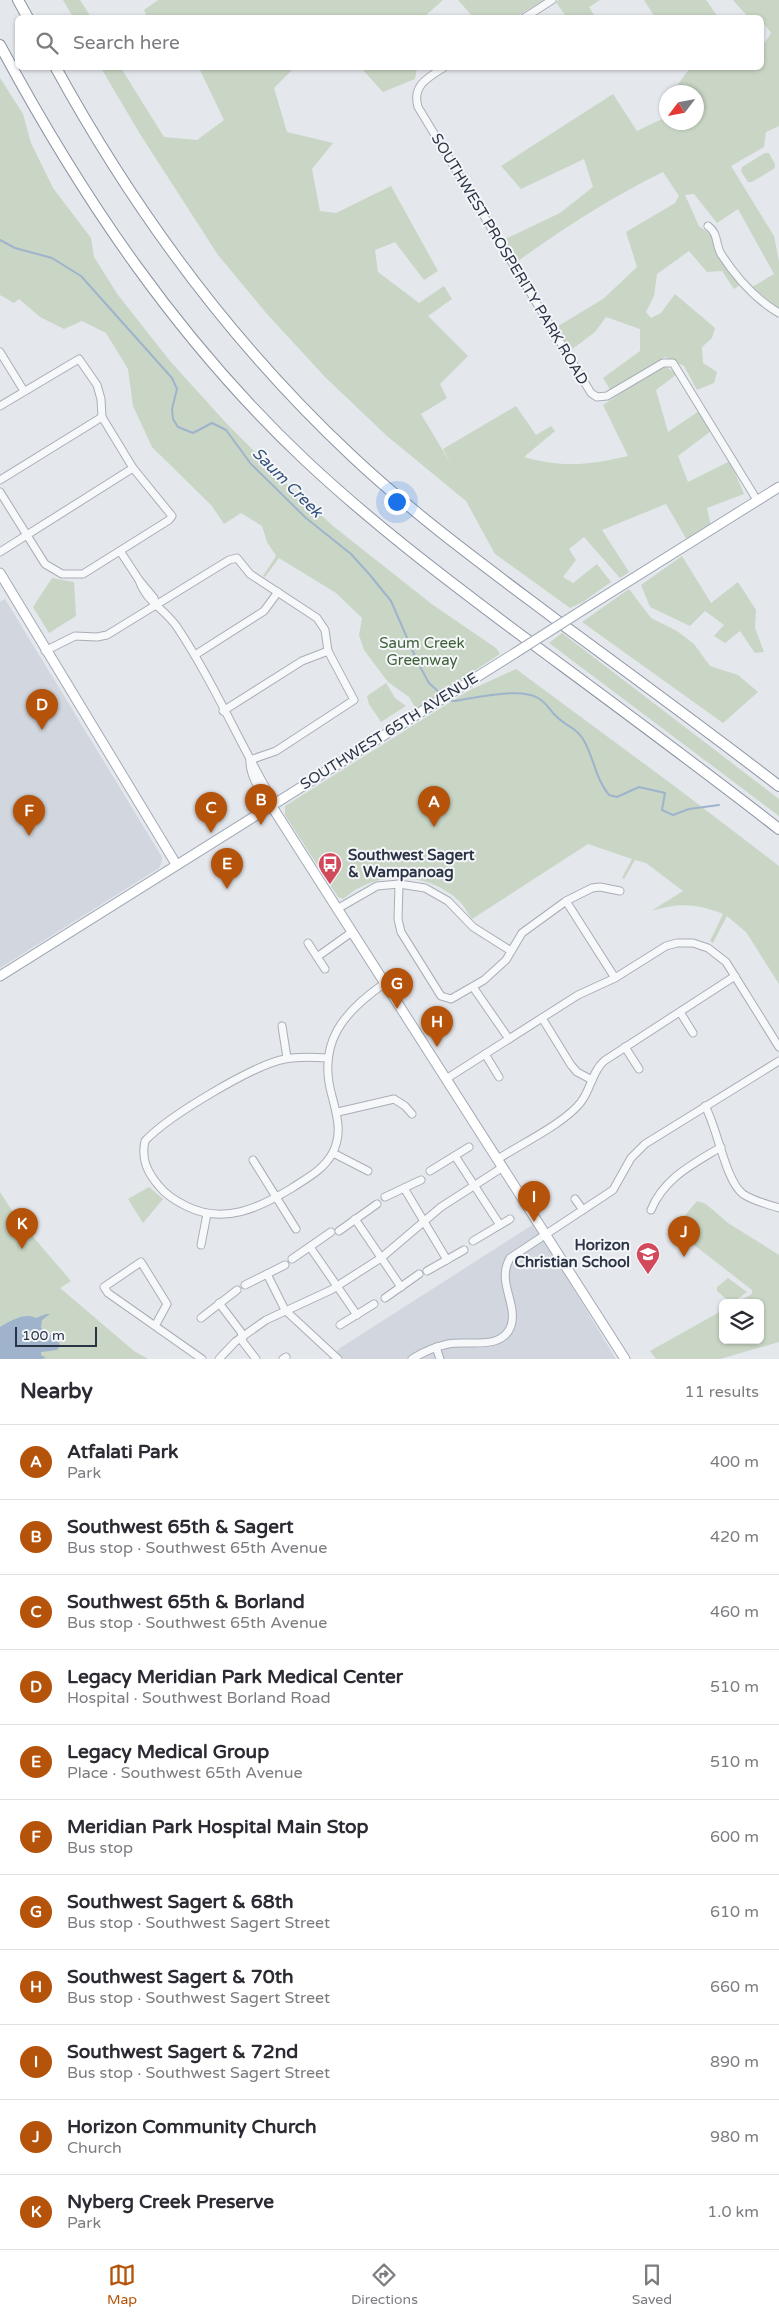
<!DOCTYPE html>
<html lang="en">
<head>
<meta charset="utf-8">
<style>
  :root { --surface:#fff; --page:#f2f2f3; --text:#2b2b33; --muted:#7c7c81; --line:#e1e1e2; --accent:#b45309 }
  body { margin:0; font-family:"Varela Round",sans-serif; background:var(--page); color:var(--text) }
  .controls { position:absolute; right:15px; bottom:15px; display:grid; overflow:hidden; border-radius:8px; box-shadow:0 1px 4px #0004 }
  .controls button { width:45px; height:45px; display:grid; place-items:center; padding:0; border:0; border-bottom:1px solid var(--line); background:var(--surface); color:var(--text); font:25px sans-serif }
  .compass { position:absolute; left:659px; top:85px; width:45px; height:45px; border-radius:50%; background:var(--surface); box-shadow:0 1px 4px #0004; rotate:238deg }
  .scale { position:absolute; left:15px; bottom:12px; width:82px; box-sizing:border-box; padding-left:5px; border:2px solid #2b3445; border-top:0; font-size:14px; line-height:18px; white-space:nowrap; color:#2b3445; -webkit-text-stroke:4px #f4f6f9; paint-order:stroke }
  .you { position:absolute; left:396px; top:501px; width:18px; height:18px; margin:-12px; border:4px solid #fff; border-radius:50%; background:#1a73e8; box-shadow:0 0 0 8px #1a73e833 }
  .badge { display:grid; place-items:center; width:32px; height:32px; border-radius:50%; background:var(--accent); color:#fff; font-size:16px; font-weight:700 }
  .pin { position:absolute; translate:-50% -41px; filter:drop-shadow(0 1px 2px #0008) }
  .pin::after { content:''; position:absolute; top:26px; width:18px; height:15px; background:inherit; clip-path:polygon(0 0,100% 0,50% 100%) }
  .list { margin:0; padding:0; list-style:none }
  h2 { display:flex; justify-content:space-between; align-items:center; height:65px; margin:0; padding:0 20px; font-size:21px }
  h2 small { font-size:16px; font-weight:400; color:var(--muted) }
  .list li { display:grid; grid-template-columns:32px 1fr auto; gap:15px; align-items:center; box-sizing:border-box; height:75px; padding:0 20px; border-top:1px solid var(--line) }
  .list b { display:block; font-size:19px; white-space:nowrap }
  .list p { margin:0; font-size:16px; white-space:nowrap; color:var(--muted) }
  .list em { font-size:16px; font-style:normal; color:var(--muted) }
  .icon { flex:none; width:28px; height:28px; fill:none; stroke:currentColor; stroke-width:2; stroke-linecap:round; stroke-linejoin:round }
  .map { position:relative; flex:none; width:779px; height:1359px; overflow:hidden }
  .search { position:absolute; background:var(--surface); box-shadow:0 1px 4px #0004; left:15px; right:15px; top:15px; height:55px; display:flex; align-items:center; gap:12px; box-sizing:border-box; padding:0 18px; border-radius:8px; color:var(--muted); font-size:19px }
  .sheet { height:890px; background:var(--surface) }
  nav { display:flex; justify-content:space-around; align-items:center; box-sizing:border-box; height:70px; border-top:1px solid var(--line); background:var(--surface); font-size:14px; color:var(--muted) }
  nav a { display:grid; justify-items:center; gap:2px }
  nav .on { color:var(--accent) }
  .map>svg:first-child { display:block }
</style>
</head>
<body>
<div class="map">
<svg width="779" height="1359" viewBox="0 0 779 1359">
  <rect width="100%" height="100%" fill="#e4e7ec"/>
  <!-- built -->
  <g fill="#d2d6de">
    <polygon points="5,599 162,857 162,861 159,868 0,968 0,602"/>
    <polygon points="534,1224 616,1359 328,1359 340,1348"/>
  </g>
  <!-- green -->
  <g fill="#c9d6c5">
    <polygon points="63,0 80,0 91,17 73,17"/>
    <polygon points="158,0 443,0 424,17 147,17 144,10"/>
    <polygon points="458,0 544,0 516,17 473,17"/>
    <polygon points="559,0 600,0 589,7 595,17 567,18 556,2"/>
    <polygon points="644,0 706,0 718,17 655,17"/>
    <path d="M733,0H779V126L766,132L764,147L731,166L774,236L779,261V309L752,287L774,274L738,209L717,223L694,194L685,195L699,226L711,235L718,253L741,284L734,289L722,271L707,272L689,251L657,274L654,296L646,312L651,318L661,313L675,294L715,328L712,338L702,347L703,363L717,372L714,383L697,390L684,366L665,357L611,391L603,378L640,351V329L606,317L595,332L571,350L555,328L603,299L637,267L626,232L675,203L679,196L663,172C612,197 565,227 518,261L503,240L560,213L593,187L584,159L521,189L501,166L613,94L637,131L666,117V122H696V92H678L676,87L690,68H762V47L771,33L762,21V18L748,17Z"/>
    <path d="M101,68H121L164,137L197,140L224,120L199,68H294L274,88L287,132L333,143L312,169L320,211L336,213L391,186L438,271L424,280L395,242L375,250L378,272L419,303L444,286L452,299L428,316L468,356L440,384L447,398L421,414L451,464L443,449L516,406L536,435L551,426L555,431L524,457C564,468 589,465 628,456L603,405L663,365L677,374L656,390L668,432L699,411L711,431L678,456L688,482L730,461L744,494L707,508L711,526L687,540L666,504L602,530L629,572L620,578L584,537L569,549L576,560L563,577L573,583L597,564L611,582L583,602L570,608L495,554L466,501L387,436L325,377L267,314L218,255L140,134Z"/>
    <polygon points="361,68 417,68 415,79 383,92"/>
    <polygon points="0,78 23,114 31,143 53,188 91,238 94,257 118,295 170,361 227,424 286,483 333,526 433,605 496,648 500,654 416,709 409,697 388,682 364,650 359,635 362,618 336,593 279,558 265,577 263,576 276,556 267,542 262,526 241,513 224,524 212,506 152,447 133,406 128,369 106,333 82,321 64,329 40,317 19,299 14,303 0,295"/>
    <polygon points="765,153 769,153 775,164 775,168 752,182 748,182 741,171 742,167"/>
    <polygon points="682,556 711,603 738,582 756,610 755,628 764,652 755,653 740,631 725,643 714,636 724,625 705,611 690,626 650,607 641,585"/>
    <polygon points="52,578 74,582 76,616 49,633 33,607"/>
    <polygon points="629,589 651,618 677,631 694,644 710,666 738,675 758,692 723,723 582,622"/>
    <polygon points="562,633 779,799 779,816 549,643"/>
    <path d="M516,669L677,788L779,866V984L746,932L727,916L713,943L710,941L723,914C694,903 680,903 651,911L683,891L646,863L635,860L624,879L622,878L632,859L588,844L472,919C467,913 465,906 458,900C433,877 394,871 363,886C355,889 350,894 343,899L338,897L285,815V806L468,691Z"/>
    <polygon points="386,683 395,698 406,706 381,722 369,704 367,696"/>
    <polygon points="149,1187 163,1199 143,1223 128,1199"/>
    <polygon points="0,1192 16,1217 71,1281 60,1288 134,1351 148,1359 0,1359"/>
    <polygon points="697,1201 706,1204 728,1223 779,1255 779,1342 720,1359 656,1359 650,1351 723,1310 723,1340 760,1340 760,1303 736,1303 752,1294 752,1290 689,1241 681,1228 682,1219"/>
    <polygon points="728,1278 747,1292 736,1300 726,1299 717,1291 717,1287"/>
  </g>
  <!-- water -->
  <path fill="#9fb4cc" d="M46,1314H50L42,1320L41,1327L46,1333L58,1338L60,1346L57,1350L41,1352V1355L46,1358L41,1359H0V1327C10,1321 25,1312 36,1318Z"/>
  <g fill="none" stroke-linecap="round" stroke-linejoin="round">
    <!-- stream -->
    <g stroke="#9fb4cc" stroke-width="2">
      <polyline points="0,240 15,248 52,258 81,276 172,378 177,389 172,409 173,419 178,427 193,433 212,423 226,430 251,464 306,518 351,554 370,575 391,601 418,663 429,683 440,693"/>
      <path d="M448,700L454,701C475,698 520,687 538,698C547,703 550,711 557,717C566,726 577,728 583,739C594,757 595,778 609,795L617,797L639,787L665,793L662,810L673,815L689,809L719,805"/>
    </g>
    <!-- minor casing -->
    <g stroke="#a9aeb7" stroke-width="9">
      <g id="minor">
        <polyline points="524,18 552,0"/>
        <path d="M443,68C427,78 412,86 418,107L591,393L597,397L607,396L663,363H673L757,500"/>
        <path d="M708,226C719,234 715,244 721,254C736,277 755,299 779,313"/>
        <polyline points="0,352 24,391"/>
        <polyline points="0,406 79,359 97,385 101,399 102,417 133,468 172,516 169,520 83,574 62,574 45,564 0,492"/>
        <polyline points="0,480 102,417"/>
        <polyline points="120,551 139,580 154,598 156,606"/>
        <polyline points="0,552 133,468"/>
        <path d="M139,580C146,602 165,609 177,627C213,681 238,740 270,795L271,805"/>
        <polyline points="45,651 75,636 97,637 107,635 229,560 237,558 250,574 317,618 325,630 328,651 354,700 276,751 250,760"/>
        <polyline points="195,655 264,611 278,592"/>
        <polyline points="223,711 302,661 328,651"/>
        <path d="M250,760C249,776 261,793 271,805"/>
        <polyline points="399,884 398,919 401,932 441,996 451,999 484,980 506,960 522,933 566,901 592,888 600,887 620,891"/>
        <polyline points="566,901 615,978"/>
        <polyline points="337,909 377,886 399,884 425,888 448,901 473,927 511,951"/>
        <polyline points="308,943 325,969"/>
        <polyline points="317,957 352,932"/>
        <polyline points="473,987 509,1039"/>
        <polyline points="680,1012 693,1033"/>
        <polyline points="542,1018 571,1065 577,1072 592,1080"/>
        <polyline points="282,1026 287,1058"/>
        <polyline points="625,1047 639,1069"/>
        <polyline points="485,1054 499,1077"/>
        <path d="M327,1058C313,1057 299,1056 285,1059C253,1065 167,1117 145,1141C141,1159 147,1172 159,1186C166,1195 176,1201 186,1206C224,1225 259,1208 292,1188C307,1178 323,1170 332,1154C343,1134 337,1116 332,1096C317,1043 343,1012 385,983"/>
        <polyline points="446,1079 578,995 615,978 666,946 677,943 693,943 708,948 726,962 779,1047"/>
        <path d="M705,1106C718,1129 725,1180 743,1194C753,1201 767,1204 779,1208"/>
        <polyline points="338,1112 394,1099 405,1106 412,1114"/>
        <polyline points="333,1153 368,1171"/>
        <polyline points="455,1156 500,1225"/>
        <path d="M498,1159C521,1144 565,1123 581,1102C591,1089 592,1072 604,1061L735,976"/>
        <polyline points="253,1160 296,1229"/>
        <polyline points="430,1171 469,1147"/>
        <polyline points="404,1188 447,1260"/>
        <polyline points="385,1197 421,1180"/>
        <polyline points="575,1199 583,1210"/>
        <path d="M651,1210C664,1178 693,1164 721,1147"/>
        <polyline points="355,1219 401,1287"/>
        <polyline points="339,1231 377,1204"/>
        <polyline points="473,1241 510,1219"/>
        <polyline points="201,1245 207,1214"/>
        <polyline points="310,1247 357,1315"/>
        <polyline points="292,1259 331,1232"/>
        <polyline points="427,1271 464,1250"/>
        <polyline points="267,1274 285,1310 338,1359"/>
        <polyline points="245,1285 285,1265"/>
        <polyline points="385,1298 419,1274"/>
        <polyline points="219,1303 241,1332 243,1342 256,1359"/>
        <polyline points="201,1318 237,1290"/>
        <polyline points="340,1325 374,1304"/>
        <polyline points="155,1326 167,1304 141,1262 104,1287 108,1293 202,1359"/>
        <polyline points="436,1347 440,1359"/>
        <polyline points="219,1359 235,1342 266,1320 331,1290 381,1258 441,1207 503,1167"/>
        <polyline points="283,1359 286,1357"/>
        <path d="M412,1359C423,1352 434,1347 448,1344C467,1340 502,1351 511,1326C518,1303 496,1282 510,1258L613,1190L631,1158L645,1144L779,1061"/>
      </g>
    </g>
    <!-- major casing -->
    <g stroke="#a3abb8" stroke-width="11">
      <g id="major">
        <polyline points="0,573 176,864"/>
        <polyline points="589,606 779,487"/>
        <polyline points="271,805 625,1359"/>
        <polyline points="0,976 515,653"/>
      </g>
    </g>
    <!-- highway casing -->
    <g stroke="#8b94a3" stroke-width="12">
      <g id="highway">
        <polyline points="18,0 28,18"/>
        <path d="M0,45C82,198 178,340 305,460C371,522 442,576 514,630C603,696 692,761 779,829"/>
        <path d="M56,68C135,212 232,344 353,457C416,516 486,567 555,619C630,674 705,729 779,786"/>
      </g>
    </g>
    <!-- minor -->
    <use href="#minor" stroke="#f7f8fa" stroke-width="7"/>
    <!-- major -->
    <use href="#major" stroke="#fff" stroke-width="9"/>
    <!-- highway -->
    <use href="#highway" stroke="#fff" stroke-width="10"/>
    <!-- major-bridge casing -->
    <g stroke="#a3abb8" stroke-width="11" stroke-linecap="butt">
      <polyline id="major-bridge" points="515,653 589,606"/>
    </g>
    <!-- major-bridge -->
    <use href="#major-bridge" stroke="#fff" stroke-width="9"/>
  </g>
  <!-- icons -->
  <defs>
    <g id="bus-pin" transform="scale(1.25)"><path d="M0 17L-7.5 6A9.5 9.5 0 1 1 7.5 6Z" fill="#d1495b" stroke="#f4f6f9"/><path d="M-5-6H5V4H4V6H2V4H-2V6H-4V4H-5ZM-3.5-4V0h7V-4ZM-3.5 1.2v1.5H-2V1.2ZM2 1.2v1.5H3.5V1.2Z" fill="#fff"/></g>
    <g id="school-pin" transform="scale(1.25)"><path d="M0 17L-7.5 6A9.5 9.5 0 1 1 7.5 6Z" fill="#d1495b" stroke="#f4f6f9"/><path d="M0-5L7-2L0 1L-7-2ZM-4 1L0 2.5L4 1V4Q0 6-4 4Z" fill="#fff"/></g>
  </defs>
  <g fill-rule="evenodd">
    <use href="#bus-pin" x="330" y="864"/>
    <use href="#school-pin" x="648" y="1254"/>
  </g>
  <g text-anchor="middle" stroke-width="4" stroke-linejoin="round" paint-order="stroke">
    <!-- street labels -->
    <g font-size="15" fill="#2b3445" stroke="#f4f6f9">
      <text transform="translate(510 259) rotate(59)" y="5">SOUTHWEST PROSPERITY PARK ROAD</text>
      <text transform="translate(389 731) rotate(-32)" y="5">SOUTHWEST 65TH AVENUE</text>
    </g>
    <!-- park labels -->
    <g font-size="15" fill="#3f6138" stroke="#f4f6f9">
      <text x="422" y="648">Saum Creek<tspan x="422" dy="17">Greenway</tspan></text>
    </g>
    <!-- poi labels -->
    <g font-size="15" font-weight="bold" fill="#2b3445" stroke="#f4f6f9" text-anchor="start">
      <text x="348" y="860">Southwest Sagert<tspan x="348" dy="17">&amp; Wampanoag</tspan></text>
      <text x="630" y="1250" text-anchor="end">Horizon<tspan x="630" dy="17">Christian School</tspan></text>
    </g>
    <!-- water labels -->
    <g font-size="16" font-style="italic" fill="#34527a" stroke="#f4f6f9">
      <text transform="translate(288 482) rotate(45)" y="6">Saum Creek</text>
    </g>
  </g>
</svg>
<div class="controls">
<button><svg class="icon" aria-label="layers" viewBox="0 0 24 24"><path d="M12 4l9 5-9 5-9-5zM3 14l9 5 9-5"/></svg></button>
</div>
<svg class="compass" viewBox="-18 -18 36 36"><path d="M0-13l5 13h-10z" fill="#e53935"/><path d="M0 13l5-13h-10z" fill="#7c7c81"/></svg>
<div class="scale">100 m</div>
<div class="you"></div>
<div class="pin badge" style="left:434px;top:827px">A</div>
<div class="pin badge" style="left:261px;top:825px">B</div>
<div class="pin badge" style="left:211px;top:833px">C</div>
<div class="pin badge" style="left:42px;top:730px">D</div>
<div class="pin badge" style="left:227px;top:889px">E</div>
<div class="pin badge" style="left:29px;top:836px">F</div>
<div class="pin badge" style="left:397px;top:1009px">G</div>
<div class="pin badge" style="left:437px;top:1047px">H</div>
<div class="pin badge" style="left:534px;top:1222px">I</div>
<div class="pin badge" style="left:684px;top:1257px">J</div>
<div class="pin badge" style="left:22px;top:1249px">K</div>
<div class="search"><svg class="icon" aria-label="search" viewBox="0 0 24 24"><circle cx="10" cy="10" r="6"/><path d="M15 15l6 6"/></svg>Search here</div>
</div>
<section class="sheet">
<h2>Nearby<small>11 results</small></h2>
<ul class="list">
<li><span class="badge">A</span><div><b>Atfalati Park</b><p>Park</p></div><em>400 m</em></li>
<li><span class="badge">B</span><div><b>Southwest 65th &amp; Sagert</b><p>Bus stop · Southwest 65th Avenue</p></div><em>420 m</em></li>
<li><span class="badge">C</span><div><b>Southwest 65th &amp; Borland</b><p>Bus stop · Southwest 65th Avenue</p></div><em>460 m</em></li>
<li><span class="badge">D</span><div><b>Legacy Meridian Park Medical Center</b><p>Hospital · Southwest Borland Road</p></div><em>510 m</em></li>
<li><span class="badge">E</span><div><b>Legacy Medical Group</b><p>Place · Southwest 65th Avenue</p></div><em>510 m</em></li>
<li><span class="badge">F</span><div><b>Meridian Park Hospital Main Stop</b><p>Bus stop</p></div><em>600 m</em></li>
<li><span class="badge">G</span><div><b>Southwest Sagert &amp; 68th</b><p>Bus stop · Southwest Sagert Street</p></div><em>610 m</em></li>
<li><span class="badge">H</span><div><b>Southwest Sagert &amp; 70th</b><p>Bus stop · Southwest Sagert Street</p></div><em>660 m</em></li>
<li><span class="badge">I</span><div><b>Southwest Sagert &amp; 72nd</b><p>Bus stop · Southwest Sagert Street</p></div><em>890 m</em></li>
<li><span class="badge">J</span><div><b>Horizon Community Church</b><p>Church</p></div><em>980 m</em></li>
<li><span class="badge">K</span><div><b>Nyberg Creek Preserve</b><p>Park</p></div><em>1.0 km</em></li>
</ul>
</section>
<nav>
<a class="on"><svg class="icon" aria-label="map" viewBox="0 0 24 24"><path d="M3 6l6-2 6 2 6-2v14l-6 2-6-2-6 2zM9 4v14M15 6v14"/></svg>Map</a>
<a><svg class="icon" aria-label="directions" viewBox="0 0 24 24"><path d="M12 3l9 9-9 9-9-9zM9 14v-3h6M13 9l2 2-2 2"/></svg>Directions</a>
<a><svg class="icon" aria-label="saved" viewBox="0 0 24 24"><path d="M7 4h10v16l-5-4-5 4z"/></svg>Saved</a>
</nav>
</body>
</html>
